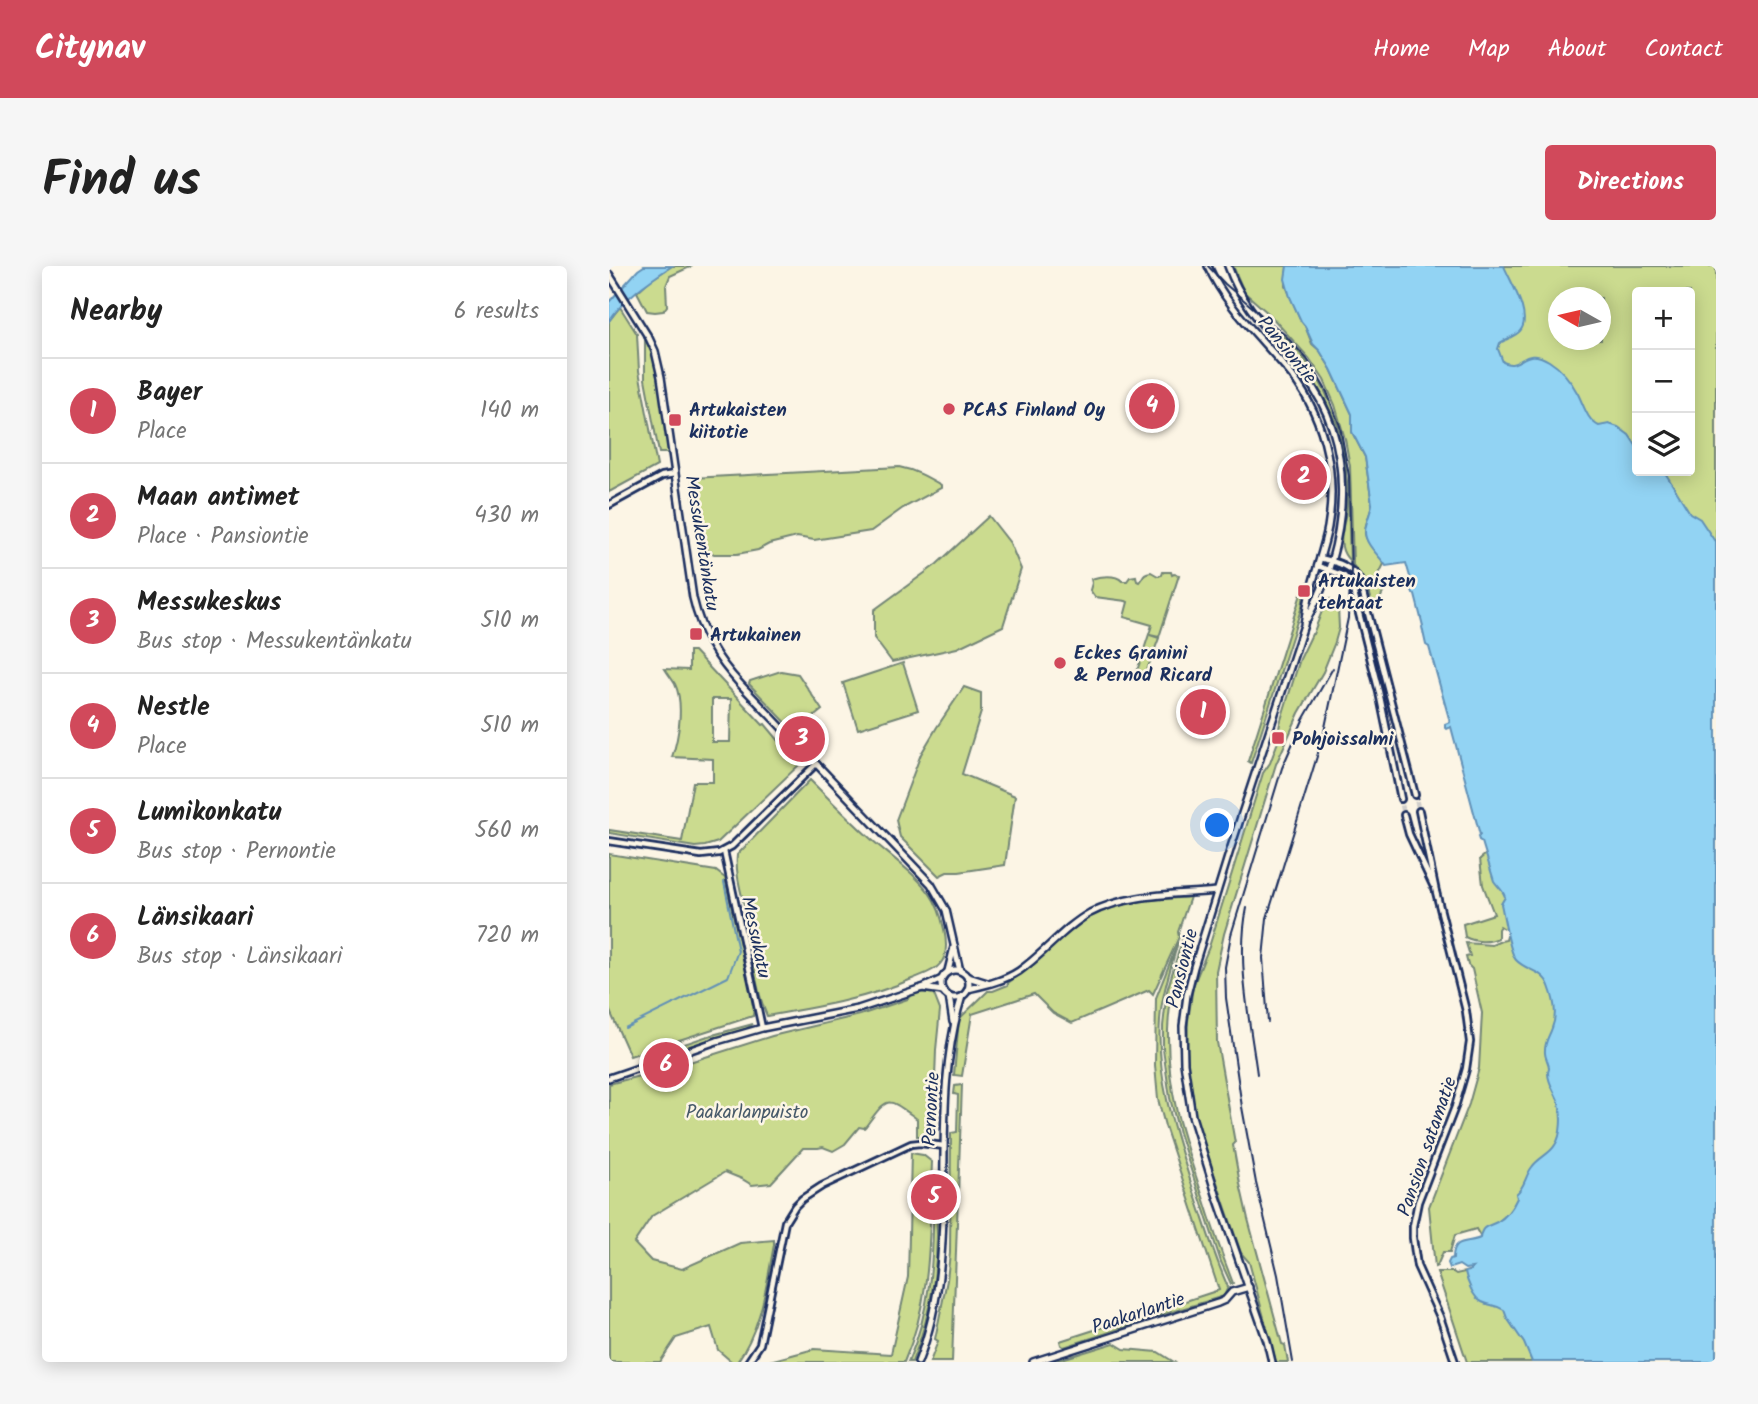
<!DOCTYPE html>
<html lang="en">
<head>
<meta charset="utf-8">
<style>
  :root { --surface:#fff; --page:#f6f6f6; --text:#222; --muted:#767676; --line:#e0e0e0; --accent:#d1495b }
  body { margin:0; font-family:Kalam,sans-serif; background:var(--page); color:var(--text) }
  .controls { position:absolute; right:21px; top:21px; display:grid; overflow:hidden; border-radius:7px; box-shadow:0 4px 18px #0003 }
  .controls button { width:63px; height:63px; display:grid; place-items:center; padding:0; border:0; border-bottom:2px solid var(--line); background:var(--surface); color:var(--text); font:35px sans-serif }
  .compass { position:absolute; left:939px; top:21px; width:63px; height:63px; border-radius:50%; background:var(--surface); box-shadow:0 4px 18px #0003; rotate:278deg }
  .you { position:absolute; left:609px; top:560px; width:24px; height:24px; margin:-18px; border:5px solid #fff; border-radius:50%; background:#1a73e8; box-shadow:0 0 0 10px #1a73e833 }
  .badge { display:grid; place-items:center; width:46px; height:46px; border-radius:50%; background:var(--accent); color:#fff; font-size:23px; font-weight:700 }
  .pin { position:absolute; translate:-50% -50%; border:4px solid #fff; box-shadow:0 2px 7px #0006 }
  .list { margin:0; padding:0; list-style:none }
  h2 { display:flex; justify-content:space-between; align-items:center; height:91px; margin:0; padding:0 28px; font-size:30px }
  h2 small { font-size:23px; font-weight:400; color:var(--muted) }
  .list li { display:grid; grid-template-columns:46px 1fr auto; gap:21px; align-items:center; box-sizing:border-box; height:105px; padding:0 28px; border-top:2px solid var(--line) }
  .list b { display:block; font-size:26px; white-space:nowrap }
  .list p { margin:0; font-size:23px; white-space:nowrap; color:var(--muted) }
  .list em { font-size:23px; font-style:normal; color:var(--muted) }
  .icon { flex:none; width:38px; height:38px; fill:none; stroke:currentColor; stroke-width:2; stroke-linecap:round; stroke-linejoin:round }
  .map { position:relative; flex:none; width:1107px; height:1096px; overflow:hidden; border-radius:7px }
  header { display:flex; align-items:center; gap:42px; box-sizing:border-box; height:98px; padding:0 35px; background:var(--accent); color:#fff }
  header strong { font-size:33px }
  nav { display:flex; gap:38px; margin-inline-start:auto; font-size:24px }
  .intro { display:flex; align-items:center; justify-content:space-between; box-sizing:border-box; height:168px; padding:0 42px }
  h1 { margin:0; font-size:49px }
  .button { padding:18px 32px; border-radius:7px; background:var(--accent); color:#fff; font-size:24px; font-weight:700 }
  main { display:flex; gap:42px; padding:0 42px }
  aside { flex:1; background:var(--surface); border-radius:7px; box-shadow:0 4px 18px #0003 }
  .map>svg:first-child { display:block }
</style>
</head>
<body>
<header>
<strong>Citynav</strong>
<nav><a>Home</a><a>Map</a><a>About</a><a>Contact</a></nav>
</header>
<div class="intro"><h1>Find us</h1><a class="button">Directions</a></div>
<main>
<aside>
<h2>Nearby<small>6 results</small></h2>
<ul class="list">
<li><span class="badge">1</span><div><b>Bayer</b><p>Place</p></div><em>140 m</em></li>
<li><span class="badge">2</span><div><b>Maan antimet</b><p>Place · Pansiontie</p></div><em>430 m</em></li>
<li><span class="badge">3</span><div><b>Messukeskus</b><p>Bus stop · Messukentänkatu</p></div><em>510 m</em></li>
<li><span class="badge">4</span><div><b>Nestle</b><p>Place</p></div><em>510 m</em></li>
<li><span class="badge">5</span><div><b>Lumikonkatu</b><p>Bus stop · Pernontie</p></div><em>560 m</em></li>
<li><span class="badge">6</span><div><b>Länsikaari</b><p>Bus stop · Länsikaari</p></div><em>720 m</em></li>
</ul>
</aside>
<div class="map">
<svg width="1107" height="1096" viewBox="0 0 1107 1096">
  <rect width="100%" height="100%" fill="#fcf5e5"/>
  <filter id="ink" filterUnits="userSpaceOnUse"><feTurbulence type="fractalNoise" baseFrequency=".0143" numOctaves="2"/><feDisplacementMap in="SourceGraphic" scale="14" xChannelSelector="R" yChannelSelector="G"/><feConvolveMatrix kernelMatrix="1 2 1 2 8 2 1 2 1" color-interpolation-filters="sRGB"/></filter>
  <g filter="url(#ink)">
    <!-- green -->
    <g fill="#cbdb8f" stroke="#738576" stroke-width="2" fill-rule="evenodd">
      <polygon points="63,0 83,0 61,10 57,20 58,40 54,45 46,46 38,45 28,26 40,15"/>
      <path d="M624,0H678L677,20L692,55L696,60L703,78L711,85L722,103L743,148V166L756,191L763,238C762,248 755,258 756,268C758,280 771,287 775,298L770,308L775,325C772,331 770,337 763,338L755,313L744,299L741,200L736,173L726,139L715,114L700,92L660,48L635,26Z"/>
      <path d="M856,0H1107V327L922,148L865,57ZM1028,26H1081V205H1028ZM950,32H992V74H950Z"/>
      <polygon points="11,41 28,68 30,105 48,200 0,226 0,55"/>
      <path d="M649,48C663,60 677,71 689,85C744,148 738,218 741,295C737,291 734,287 733,281C730,270 736,256 737,244C739,217 736,189 728,163C714,116 681,84 649,48Z"/>
      <path d="M36,70C53,106 55,149 61,187H50L36,113Z"/>
      <path d="M290,201C306,204 318,211 332,219V222L294,242L262,265L205,274L188,271L160,278L149,284L128,288H105L95,282L88,271L83,212Z"/>
      <polygon points="380,250 401,277 412,303 394,360 348,382 283,396 265,372 265,344 328,298"/>
      <path d="M542,306L549,310L553,309L554,306H562L563,309L565,308L570,309L550,371L541,369L550,372L538,404L534,407L528,403L529,402L543,359L515,351L519,336L517,335L486,331L481,324L483,317L482,313C490,310 507,308 513,315H518L521,311L527,310L528,315L530,316C535,311 533,307 542,306Z"/>
      <polygon points="692,328 695,329 693,340 642,497 639,495"/>
      <polygon points="721,333 729,341 730,362 726,376 714,406 690,447 667,498 615,668 607,705 608,776 626,877 624,879 631,918 639,953 673,1078 676,1079 679,1096 667,1096 640,996 632,987 587,854 580,814 578,785 579,755 584,720 600,681 654,507 661,497 671,470 669,469 671,457 691,393 703,368 704,368 717,335"/>
      <path d="M80,385H85L154,459L156,458L190,499L109,576L96,580L86,581L0,567V564L73,575L84,516H104V493L63,491C70,471 75,437 66,418C63,413 59,408 56,403L80,404ZM103,433H122L121,476H103Z"/>
      <polygon points="294,397 309,444 249,463 234,417"/>
      <polygon points="172,405 189,408 213,444 186,466 140,418 141,415"/>
      <polygon points="355,421 372,427 372,446 353,508 406,530 396,599 350,606 338,606 330,610 291,571 287,554 312,488 328,461"/>
      <path d="M201,514C221,534 241,554 262,573C281,590 307,608 321,628C331,642 345,684 331,698C325,706 312,709 303,713C257,733 208,741 158,750C144,717 144,683 137,648C133,628 126,609 128,589Z"/>
      <polygon points="0,588 107,605 116,612 145,740 144,750 21,790 0,743"/>
      <path d="M877,588L880,589L896,609L899,665L891,660L889,663V672C879,677 866,676 856,671L854,658L885,648L874,619L871,593Z"/>
      <path d="M581,631L569,666L570,671L544,728L540,724L463,757L444,747L425,728L363,748L353,810L345,809L350,753L379,725H384L399,719V717C430,693 458,659 495,644C522,633 553,634 581,631Z"/>
      <polygon points="898,670 900,670 954,722 963,850 924,924 872,972 867,963 846,969 841,986 834,986 828,1000 826,1001 820,941 860,838 870,802 873,747 863,703 859,699 857,691 861,690 857,677 883,679 892,675 897,674"/>
      <path d="M574,671L575,674C568,704 560,733 559,764C558,827 574,873 594,931C603,960 613,989 624,1017L622,1018L612,996L570,867L561,832L554,783V760L558,725Z"/>
      <path d="M569,676C562,702 553,727 551,754C547,814 567,870 585,926C596,958 605,990 619,1021L615,1030L546,1051L543,1046L610,1024L556,860L549,833L546,799L547,732Z"/>
      <path d="M324,726L331,744L327,784L324,868L321,870H308V853C278,831 280,829 257,860L255,862L250,861L236,878L224,885L214,881L209,882H194L162,917L143,919L133,913L116,906L43,950L25,977L42,995L73,1003L131,977L165,974V979C157,1020 153,1061 128,1096H123L109,1084L102,1061L67,1072L51,1096H0V818L68,800L163,770L251,749L299,733L300,730L310,727Z"/>
      <polygon points="144,758 137,763 29,796 31,793 96,771"/>
      <polygon points="353,819 343,1096 321,1096 329,1075 326,1073 338,1014 341,987 342,867 348,866 349,829 345,828 346,820"/>
      <path d="M302,887L314,889L323,896C320,966 324,1030 295,1096H157L205,1083L282,1088L299,1011Z"/>
      <path d="M324,933H326C332,987 324,1045 303,1096H299C322,1044 325,989 324,933Z"/>
      <polygon points="860,1005 885,1023 931,1096 858,1096 828,1006 844,1006 847,1008"/>
      <polygon points="535,1048 537,1052 535,1055 455,1081 452,1079 451,1075"/>
      <polygon points="505,1077 515,1083 549,1086 565,1096 443,1096"/>
    </g>
    <!-- water -->
    <g fill="#92d3f3" stroke="#6291b7" stroke-width="2">
      <path d="M35,0H63C40,15 15,32 0,55V36L29,4Z"/>
      <path d="M678,0H895C901,15 924,51 911,65C907,70 897,73 891,77L889,83L894,96C912,105 914,79 940,95C953,103 962,115 969,128C975,140 978,154 990,160L1000,158L1009,161L1020,169L1028,181V205H1055L1081,247L1091,253L1107,277V1096H923L915,1077L898,1052L895,1044C886,1038 881,1040 873,1036C864,1032 858,1015 856,1006L860,1005L863,1002L856,1003L850,999L841,1002L839,997L841,993L844,992C844,971 859,978 871,972C873,959 878,961 888,956C897,951 904,941 908,932L907,928C916,921 916,910 923,901C929,892 941,888 946,879C953,869 953,849 950,837C947,827 939,818 939,807C939,805 940,804 940,802C940,797 936,792 936,787C935,776 940,771 943,762C949,748 945,733 940,720C934,704 917,705 907,694C900,686 895,650 892,638L896,631C894,624 889,621 885,615L873,576L870,574L869,571L871,569L842,461L838,463L836,462V458L841,456L820,381L817,379L813,361L814,360L806,329L803,326L804,321L797,297L777,300C771,290 756,279 756,266C756,257 762,247 763,238L756,191L743,166V148L722,103L711,85L704,78L696,60L692,55L681,31L676,13Z"/>
    </g>
    <g fill="none" stroke-linecap="round" stroke-linejoin="round">
      <!-- stream -->
      <polyline stroke="#6291b7" stroke-width="2" points="16,762 119,711 129,685 115,616"/>
      <!-- minor-tunnel -->
      <g stroke="#cfcdca" stroke-width="4.5" stroke-dasharray="4.5 2" stroke-linecap="butt">
        <polyline points="806,529 810,545"/>
        <polyline points="792,533 795,549"/>
      </g>
      <!-- minor casing -->
      <g stroke="#1b2f5e" stroke-width="10">
        <g id="minor">
          <polyline points="0,239 53,210 66,208"/>
          <path d="M711,292C727,296 744,300 751,316L806,529"/>
          <polyline points="709,300 735,310 743,320 770,426 792,533"/>
          <polyline points="810,545 827,626 857,745 861,776 857,803 846,841 809,936 804,960 804,972 808,1000 831,1051 846,1096"/>
          <polyline points="795,549 800,568 824,619"/>
          <polyline points="0,575 92,589 110,587 123,580 207,498"/>
          <polyline points="115,585 153,762"/>
          <polyline points="139,1096 151,1078 176,956 186,940 193,933 213,920 302,878 311,877 335,880"/>
        </g>
      </g>
      <!-- tertiary casing -->
      <g stroke="#1b2f5e" stroke-width="10">
        <g id="tertiary">
          <path d="M599,0C616,39 650,70 676,101C714,145 729,204 719,261C715,283 706,305 701,327C698,338 697,348 695,359L622,581L585,701L578,729L574,760L575,797L583,850L607,928L658,1075L663,1096"/>
          <path d="M619,0C635,45 667,72 695,109C750,180 739,279 698,353"/>
          <path d="M0,8L40,72L46,85L52,111L84,332C92,367 108,393 132,419L322,618L337,644L351,705"/>
          <circle cx="346" cy="718" r="14"/>
          <polyline points="339,705 345,681"/>
          <polyline points="359,711 378,717"/>
          <polyline points="313,722 334,725"/>
          <path d="M359,723C376,719 395,715 410,705C435,688 454,662 481,647C519,627 566,629 608,625"/>
          <polyline points="340,730 344,756"/>
          <polyline points="0,812 108,775 153,762 249,743 313,722 333,713"/>
          <path d="M309,1096C356,979 316,849 353,730"/>
          <polyline points="424,1096 609,1037 616,1034 623,1026 640,1021"/>
        </g>
      </g>
      <!-- minor -->
      <use href="#minor" stroke="#fcf5e5" stroke-width="4.5"/>
      <!-- tertiary -->
      <use href="#tertiary" stroke="#fcf5e5" stroke-width="5"/>
      <!-- rail -->
      <g stroke="#1b2f5e" stroke-width="2">
        <polyline points="599,0 616,18 676,69 698,93 706,105 718,126 731,160 740,210 742,304 739,352 714,471 658,652 654,692 659,756"/>
        <path d="M638,642C627,693 641,756 648,808"/>
        <polyline points="684,1096 669,1009 647,917 633,841 617,732 616,701 622,669 673,502 694,454 724,402"/>
      </g>
    </g>
  </g>
  <!-- markers -->
  <g fill="#d1495b" stroke="#fcf5e5" stroke-width="2.5">
    <circle cx="340" cy="143" r="7"/>
    <rect x="59" y="147" width="14" height="14" rx="3.5"/>
    <rect x="688" y="318" width="14" height="14" rx="3.5"/>
    <rect x="80" y="361" width="14" height="14" rx="3.5"/>
    <circle cx="451" cy="397" r="7"/>
    <rect x="662" y="465" width="14" height="14" rx="3.5"/>
  </g>
  <g text-anchor="middle" stroke-width="5" stroke-linejoin="round" paint-order="stroke">
    <!-- street labels -->
    <g font-size="19" fill="#1b2f5e" stroke="#fcf5e5">
      <text transform="translate(679 83) rotate(51)" y="7">Pansiontie</text>
      <text transform="translate(94 277) rotate(81)" y="7">Messukentänkatu</text>
      <text transform="translate(148 671) rotate(78)" y="7">Messukatu</text>
      <text transform="translate(572 702) rotate(-76)" y="7">Pansiontie</text>
      <text transform="translate(321 843) rotate(-87)" y="7">Pernontie</text>
      <text transform="translate(817 880) rotate(-71)" y="7">Pansion satamatie</text>
      <text transform="translate(529 1046) rotate(-18)" y="7">Paakarlantie</text>
    </g>
    <!-- poi labels -->
    <g font-size="19" font-weight="bold" fill="#1b2f5e" stroke="#fcf5e5" text-anchor="start">
      <text x="80" y="150">Artukaisten<tspan x="80" dy="22">kiitotie</tspan></text>
      <text x="354" y="150">PCAS Finland Oy</text>
      <text x="709" y="321">Artukaisten<tspan x="709" dy="22">tehtaat</tspan></text>
      <text x="101" y="375">Artukainen</text>
      <text x="465" y="393">Eckes Granini<tspan x="465" dy="22">&amp; Pernod Ricard</tspan></text>
      <text x="683" y="479">Pohjoissalmi</text>
    </g>
    <!-- park labels -->
    <g font-size="19" fill="#475a6a" stroke="#fcf5e5">
      <text x="138" y="852">Paakarlanpuisto</text>
    </g>
  </g>
</svg>
<div class="controls">
<button>+</button>
<button>−</button>
<button><svg class="icon" aria-label="layers" viewBox="0 0 24 24"><path d="M12 4l9 5-9 5-9-5zM3 14l9 5 9-5"/></svg></button>
</div>
<svg class="compass" viewBox="-18 -18 36 36"><path d="M0-13l5 13h-10z" fill="#e53935"/><path d="M0 13l5-13h-10z" fill="#767676"/></svg>
<div class="you"></div>
<div class="pin badge" style="left:594px;top:446px">1</div>
<div class="pin badge" style="left:695px;top:211px">2</div>
<div class="pin badge" style="left:193px;top:473px">3</div>
<div class="pin badge" style="left:543px;top:140px">4</div>
<div class="pin badge" style="left:325px;top:931px">5</div>
<div class="pin badge" style="left:57px;top:799px">6</div>
</div>
</main>
</body>
</html>
